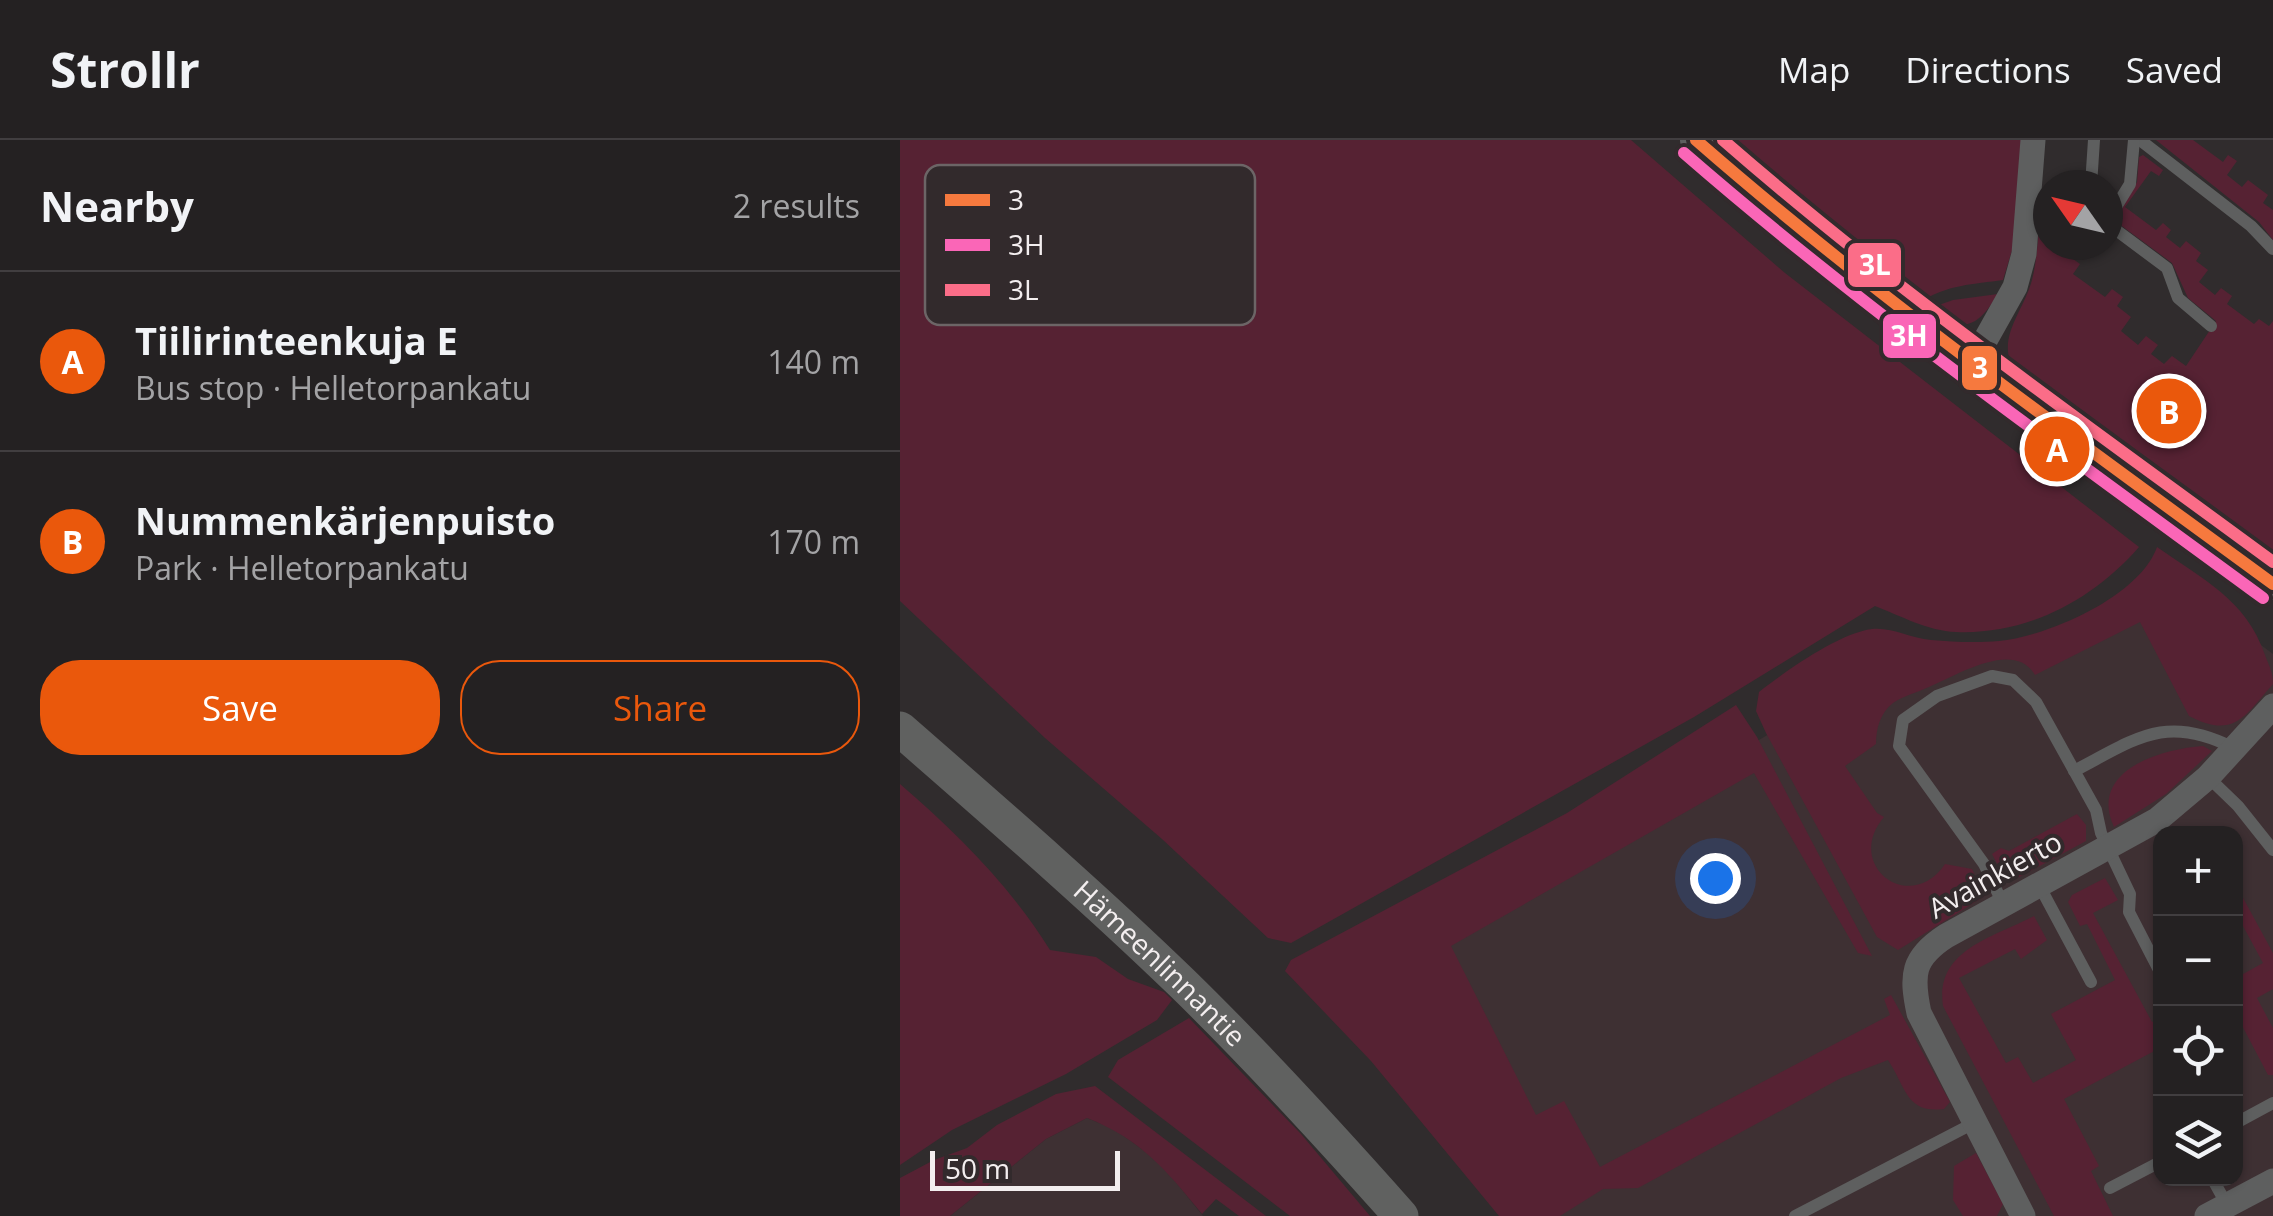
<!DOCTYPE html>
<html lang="en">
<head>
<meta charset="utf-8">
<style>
  :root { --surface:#242122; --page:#2c292a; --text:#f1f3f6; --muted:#a3a3a5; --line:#413e40; --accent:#ea580c }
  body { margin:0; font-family:"Open Sans",sans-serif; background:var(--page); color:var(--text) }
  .controls { position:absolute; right:30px; bottom:30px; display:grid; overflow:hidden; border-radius:20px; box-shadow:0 2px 8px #0004 }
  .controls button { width:90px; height:90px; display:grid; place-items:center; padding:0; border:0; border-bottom:2px solid var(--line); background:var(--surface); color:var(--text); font:50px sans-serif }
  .compass { position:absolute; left:1133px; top:30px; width:90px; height:90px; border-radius:50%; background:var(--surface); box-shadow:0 2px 8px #0004; rotate:304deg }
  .scale { position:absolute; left:30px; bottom:25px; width:190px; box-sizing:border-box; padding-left:10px; border:5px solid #f3eeef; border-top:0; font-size:28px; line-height:35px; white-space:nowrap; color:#f3eeef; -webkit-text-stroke:8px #322a2c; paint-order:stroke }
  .you { position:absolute; left:815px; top:738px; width:35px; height:35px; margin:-25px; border:8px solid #fff; border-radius:50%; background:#1a73e8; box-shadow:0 0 0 15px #1a73e833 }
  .badge { display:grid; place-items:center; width:65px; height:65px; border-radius:50%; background:var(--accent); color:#fff; font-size:32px; font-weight:700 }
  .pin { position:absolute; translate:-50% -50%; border:5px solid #fff; box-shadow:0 2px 10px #0006 }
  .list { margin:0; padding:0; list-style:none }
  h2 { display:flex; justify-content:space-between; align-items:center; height:130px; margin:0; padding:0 40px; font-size:42px }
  h2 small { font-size:32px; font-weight:400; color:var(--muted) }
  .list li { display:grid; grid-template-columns:65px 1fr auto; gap:30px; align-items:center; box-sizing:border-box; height:180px; padding:0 40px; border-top:2px solid var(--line) }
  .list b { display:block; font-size:38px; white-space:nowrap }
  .list p { margin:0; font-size:32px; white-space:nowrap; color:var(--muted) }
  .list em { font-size:32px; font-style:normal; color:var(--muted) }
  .actions { display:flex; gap:20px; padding:30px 40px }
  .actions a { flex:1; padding:22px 0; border:2px solid var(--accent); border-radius:40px; text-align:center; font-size:35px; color:var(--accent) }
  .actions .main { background:var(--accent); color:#fff }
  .icon { flex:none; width:55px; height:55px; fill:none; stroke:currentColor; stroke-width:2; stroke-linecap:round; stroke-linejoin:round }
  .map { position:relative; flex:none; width:1373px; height:1076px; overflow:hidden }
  header { display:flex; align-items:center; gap:60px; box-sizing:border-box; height:140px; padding:0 50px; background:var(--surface); border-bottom:2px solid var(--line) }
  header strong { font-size:48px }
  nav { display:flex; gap:55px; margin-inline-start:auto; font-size:35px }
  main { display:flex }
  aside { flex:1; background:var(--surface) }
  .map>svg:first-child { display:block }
</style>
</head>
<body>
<header>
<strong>Strollr</strong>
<nav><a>Map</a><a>Directions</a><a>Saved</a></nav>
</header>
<main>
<aside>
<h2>Nearby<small>2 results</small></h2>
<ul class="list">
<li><span class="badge">A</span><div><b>Tiilirinteenkuja E</b><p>Bus stop · Helletorpankatu</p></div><em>140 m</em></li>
<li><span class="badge">B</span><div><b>Nummenkärjenpuisto</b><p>Park · Helletorpankatu</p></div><em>170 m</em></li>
</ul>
<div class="actions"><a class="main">Save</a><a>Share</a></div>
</aside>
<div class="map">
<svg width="1373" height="1076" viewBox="0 0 1373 1076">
  <rect width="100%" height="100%" fill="#302c2d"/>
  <!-- built -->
  <g fill="#3e3033" fill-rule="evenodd">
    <path d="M1250,456L1345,493L1373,514V1076H657L521,795L1008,514L1152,506ZM1260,694H1336V1038H1260Z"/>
    <polygon points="187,978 214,989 260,1022 303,1076 50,1076 146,999"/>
  </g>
  <!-- green -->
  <g fill="#562233">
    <path d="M0,0H731L885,133L1239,407C1193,460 1127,495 1056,492C1028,491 1001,476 975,466L794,577L391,803L368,798L262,699L145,598L0,461Z"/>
    <path d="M820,0H1121L1114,104L1103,140C1075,144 1045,145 1021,162L932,95Z"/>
    <polygon points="1256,0 1293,0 1323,22 1328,15 1337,21 1327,35 1342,47 1348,40 1368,55 1363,63 1373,70 1373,100 1359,82"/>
    <path d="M1243,15L1263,30L1259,36L1251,31L1225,67L1256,90L1263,83L1271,90L1266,97L1280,108L1286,101L1301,113L1296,121L1308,130L1299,142L1315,155L1321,148L1332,156L1327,164L1354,184L1359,179L1369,186L1373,181V425L1339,400L1292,357L1249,331L1118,236C1092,201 1123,174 1132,140C1137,120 1138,98 1140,77H1148V105H1172L1166,114L1180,124L1173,134L1205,157L1212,149L1223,157L1217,166L1231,177L1221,191L1238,205L1246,196L1258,205L1251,214L1264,224L1272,216L1286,226L1316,181L1288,158L1272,123L1215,81L1237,42L1239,17Z"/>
    <path d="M1098,154C1080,183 1066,196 1033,172L1036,166L1053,160Z"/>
    <polygon points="1178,317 1357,451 1347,456 1171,325"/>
    <path d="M1257,407C1302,439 1346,459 1365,515C1369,526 1373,532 1373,544C1345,575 1335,600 1289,576L1240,482L1135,535C1114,499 1056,536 1029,547C1018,552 1003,556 993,563C980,573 976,589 976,604L945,626L977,673L984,677C943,725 1010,776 1045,724L1072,729L1085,756L998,810L977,797L866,593L856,571L859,552C886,531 939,493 972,489C992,487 1010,498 1031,500C1053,502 1077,503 1099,501C1149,496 1240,456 1257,407Z"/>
    <path d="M836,565L857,597L972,816L958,813L854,633L551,806L636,975L664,961L700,1027L990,875L984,859L991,855L1050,962L1044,969C1006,974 1006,947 988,920L941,938L738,1048L703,1049L660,1076H599L471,921L385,831L391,820L667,673Z"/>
    <path d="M1303,606L1312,611L1266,654L1214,687C1188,631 1260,609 1303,606Z"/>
    <path d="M0,644C56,692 111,747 150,810L196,817L228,839L264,852L272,860L257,880L166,934L52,990L0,1025Z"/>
    <polygon points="1177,674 1186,685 1186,701 1112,741 1104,737 1092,714 1101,708 1109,711"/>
    <path d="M1205,738L1218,760L1193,773L1252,882L1260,878V908L1164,959L1199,1026L1191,1031L1213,1076H1154L1043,866C1035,810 1092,798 1134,776L1147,800L1121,819L1115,809L1059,838L1106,923L1118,917L1133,943L1176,920L1151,874L1215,840L1187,784L1180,786L1168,762L1172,755Z"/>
    <polygon points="1336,745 1373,813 1373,849 1357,858 1373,888 1373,935 1368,935 1336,874 1336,838 1363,823 1336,773"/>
    <polygon points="289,878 401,994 470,1076 390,1076 208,937 218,920"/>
    <path d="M195,946L366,1076H339L316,1059L302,1074C267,1031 241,999 187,978L146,999L50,1076H0V1038L34,1020L67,1008L97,985L156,954Z"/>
    <polygon points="1076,1013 1103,1064 1097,1076 1063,1076 1053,1060 1054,1026"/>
  </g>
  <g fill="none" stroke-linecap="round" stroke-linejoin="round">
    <!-- service -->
    <g stroke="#5e5f5f" stroke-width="12">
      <polyline points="1240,0 1351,86 1373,109"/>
      <polyline points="1191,45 1194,0"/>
      <polyline points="1208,80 1230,44 1234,0"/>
      <polyline points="1208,84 1267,128 1278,158 1311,186"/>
      <path d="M1174,631C1236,599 1265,573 1334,608"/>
      <polyline points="1308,637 1338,666 1373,710"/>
      <polyline points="1139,745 1191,842"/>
      <polyline points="1103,764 1084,724 999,606 1003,580 1037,556 1092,536 1113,540 1136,562 1196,670 1201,693 1230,754 1229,772 1260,832"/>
      <polyline points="1336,983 1373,963"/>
      <polyline points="1312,1038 1327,1065"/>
      <polyline points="1210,1048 1260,1022"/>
      <polyline points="895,1076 1074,983"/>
    </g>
    <!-- minor -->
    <g stroke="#5e5f5f" stroke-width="25">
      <polyline points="1073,222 1115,147 1124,114 1133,0"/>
      <path d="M1123,1076L1019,873C1011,835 1012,818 1046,796L1257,680L1308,637L1373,566"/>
      <polyline points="1307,1076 1373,1041"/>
    </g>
    <!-- tertiary -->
    <polyline stroke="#5e5f5f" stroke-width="32" points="796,0 882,75 1017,182 1373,444"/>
    <!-- secondary -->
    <path stroke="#606160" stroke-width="35" id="s1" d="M0,589C95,672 191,755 282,843C359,918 430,996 501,1076"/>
    <!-- bus-1 casing -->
    <g stroke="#322a2c" stroke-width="20">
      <path id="bus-1" d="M796,0C979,160 1177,300 1373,444"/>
    </g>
    <!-- bus-2 casing -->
    <g stroke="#322a2c" stroke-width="20">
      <path id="bus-2" d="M784,13C968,173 1167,314 1363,458"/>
    </g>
    <!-- bus-3 casing -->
    <g stroke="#322a2c" stroke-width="20">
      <path id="bus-3" d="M823,0C997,152 1187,285 1373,422"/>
    </g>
    <!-- bus-1 -->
    <use href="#bus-1" stroke="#f6793e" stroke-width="12"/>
    <!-- bus-2 -->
    <use href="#bus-2" stroke="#fa66b7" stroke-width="12"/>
    <!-- bus-3 -->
    <use href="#bus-3" stroke="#fb6d88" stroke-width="12"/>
  </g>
  <g text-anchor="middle" stroke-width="8" stroke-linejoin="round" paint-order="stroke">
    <!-- street labels -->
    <g font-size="28" fill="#f3eeef" stroke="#322a2c">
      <text transform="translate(1095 735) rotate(-29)" y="10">Avainkierto</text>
      <text dy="10" stroke="none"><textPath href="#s1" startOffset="350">Hämeenlinnantie</textPath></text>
    </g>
  </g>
  <!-- legend -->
  <rect x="25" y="25" width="330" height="160" rx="15" fill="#322a2c" stroke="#6c6566" stroke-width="2.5"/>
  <rect x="45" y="54" width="45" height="12" fill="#f6793e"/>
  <rect x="45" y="99" width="45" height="12" fill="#fa66b7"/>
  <rect x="45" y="144" width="45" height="12" fill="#fb6d88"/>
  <g font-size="28" fill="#f3eeef">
    <text x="108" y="70">3</text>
    <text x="108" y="115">3H</text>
    <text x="108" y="160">3L</text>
  </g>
  <g stroke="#322a2c" stroke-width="4">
    <rect x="946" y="101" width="57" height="48" rx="10" fill="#fb6d88"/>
    <rect x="981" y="172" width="57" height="48" rx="10" fill="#fa66b7"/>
    <rect x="1060" y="204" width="39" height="48" rx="10" fill="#f6793e"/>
  </g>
  <g font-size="28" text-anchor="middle" font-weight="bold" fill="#fff">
    <text x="975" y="135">3L</text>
    <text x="1009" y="206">3H</text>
    <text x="1080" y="238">3</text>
  </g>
</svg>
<div class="controls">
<button>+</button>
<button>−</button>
<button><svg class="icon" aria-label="locate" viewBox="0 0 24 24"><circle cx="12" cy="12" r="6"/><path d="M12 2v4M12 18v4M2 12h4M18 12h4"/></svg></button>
<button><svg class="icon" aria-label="layers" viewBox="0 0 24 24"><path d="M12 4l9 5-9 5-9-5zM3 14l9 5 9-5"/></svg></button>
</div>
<svg class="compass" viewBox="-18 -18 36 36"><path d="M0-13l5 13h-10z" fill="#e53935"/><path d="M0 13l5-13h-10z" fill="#a3a3a5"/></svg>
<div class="scale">50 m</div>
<div class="you"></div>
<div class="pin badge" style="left:1157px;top:309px">A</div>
<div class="pin badge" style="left:1269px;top:271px">B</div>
</div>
</main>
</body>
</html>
